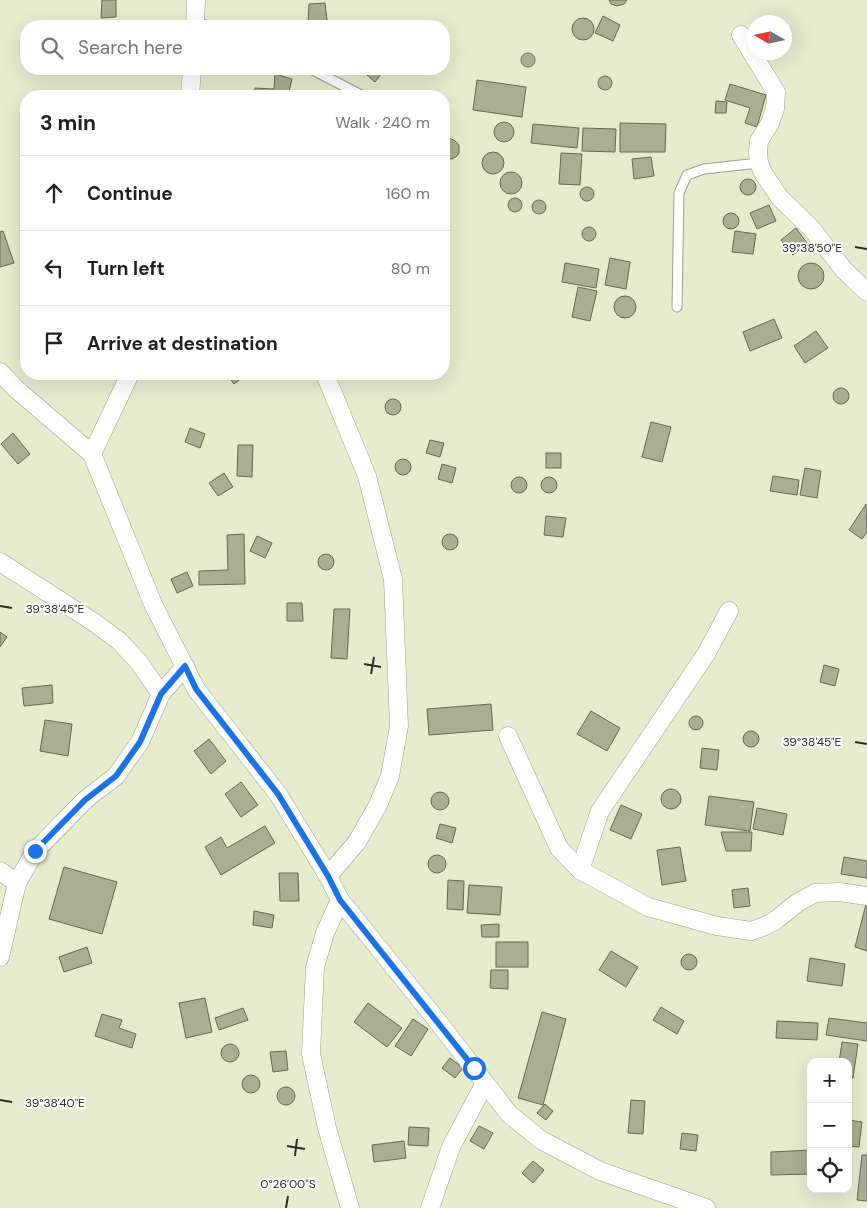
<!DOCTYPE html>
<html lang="en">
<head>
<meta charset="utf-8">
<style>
  :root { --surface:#fff; --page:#f6f6f6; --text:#202124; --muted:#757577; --line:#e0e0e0 }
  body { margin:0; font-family:"DM Sans",sans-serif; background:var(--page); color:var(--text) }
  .controls { position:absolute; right:15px; bottom:15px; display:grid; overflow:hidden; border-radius:10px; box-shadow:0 5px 20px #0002 }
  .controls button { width:45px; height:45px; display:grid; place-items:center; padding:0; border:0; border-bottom:1px solid var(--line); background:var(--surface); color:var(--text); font:25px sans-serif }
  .compass { position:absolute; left:747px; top:15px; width:45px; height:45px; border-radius:50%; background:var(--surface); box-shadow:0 5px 20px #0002; rotate:279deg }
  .stop { position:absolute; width:15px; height:15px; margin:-11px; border:4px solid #1a73e8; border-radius:50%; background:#fff }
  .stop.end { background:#1a73e8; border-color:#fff; box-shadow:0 1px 5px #0008 }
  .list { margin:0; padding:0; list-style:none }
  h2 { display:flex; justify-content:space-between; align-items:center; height:65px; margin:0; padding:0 20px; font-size:21px }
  h2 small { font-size:16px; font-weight:400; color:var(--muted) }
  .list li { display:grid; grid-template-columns:32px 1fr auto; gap:15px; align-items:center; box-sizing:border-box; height:75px; padding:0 20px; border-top:1px solid var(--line) }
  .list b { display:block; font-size:19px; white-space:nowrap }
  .list em { font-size:16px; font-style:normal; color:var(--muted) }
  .icon { flex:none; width:28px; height:28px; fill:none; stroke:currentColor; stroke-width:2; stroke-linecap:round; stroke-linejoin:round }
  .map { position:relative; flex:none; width:867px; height:1208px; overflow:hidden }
  .search { position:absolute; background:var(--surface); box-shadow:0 5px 20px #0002; left:20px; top:20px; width:430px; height:55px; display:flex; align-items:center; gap:12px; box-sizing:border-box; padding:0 18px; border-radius:20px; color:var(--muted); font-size:19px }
  .panel { position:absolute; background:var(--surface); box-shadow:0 5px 20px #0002; left:20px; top:90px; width:430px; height:290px; border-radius:20px }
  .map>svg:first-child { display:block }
</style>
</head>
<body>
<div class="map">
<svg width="867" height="1208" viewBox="0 0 867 1208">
  <rect width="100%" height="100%" fill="#e7eccf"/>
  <!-- building -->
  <g fill="#aaae92" stroke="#666a51">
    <polygon points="102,0 116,0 116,17 101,18"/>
    <polygon points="609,0 627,0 624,4 617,6 611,4"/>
    <polygon points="325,3 327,20 335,26 310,26 308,23 309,4"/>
    <polygon points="603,16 620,25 613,41 595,33"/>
    <circle cx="583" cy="29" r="11"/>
    <circle cx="528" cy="60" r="7"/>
    <polygon points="360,69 385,69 375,82"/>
    <polygon points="275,74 292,79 288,96 254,96 255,88 274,89"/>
    <circle cx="605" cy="83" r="7"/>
    <polygon points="477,80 526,87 522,117 473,110"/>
    <polygon points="730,84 766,95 757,127 745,123 750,108 725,100"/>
    <polygon points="716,101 727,102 726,113 715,113"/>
    <circle cx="504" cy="132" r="10"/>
    <polygon points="620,123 666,124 665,152 620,152"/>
    <polygon points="533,124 579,128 577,148 531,143"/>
    <polygon points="583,128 616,129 615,152 582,151"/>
    <polygon points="447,138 454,140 459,145 459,153 457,156 452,159 444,158 444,140"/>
    <circle cx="493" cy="163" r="11"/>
    <polygon points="561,153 582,154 580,185 559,184"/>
    <polygon points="651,157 654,176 634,179 632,159"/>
    <circle cx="511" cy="183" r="11"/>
    <circle cx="748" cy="187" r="8"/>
    <circle cx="587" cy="194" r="7"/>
    <circle cx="515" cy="205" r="7"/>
    <circle cx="539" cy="207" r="7"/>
    <polygon points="769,205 776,221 757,229 750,213"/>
    <circle cx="731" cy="221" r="8"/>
    <circle cx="589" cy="234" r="7"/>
    <polygon points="796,228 807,243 793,255 781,240"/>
    <polygon points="3,231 14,263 0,267 0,232"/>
    <polygon points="735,231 756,234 753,254 732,252"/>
    <polygon points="610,258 630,262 626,289 605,285"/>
    <polygon points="565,263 599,269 596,288 562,282"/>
    <circle cx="811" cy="276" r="13"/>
    <polygon points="578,287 597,291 590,321 572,317"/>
    <circle cx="625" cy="307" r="11"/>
    <polygon points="774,319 782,338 750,351 743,332"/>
    <polygon points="816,331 828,348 805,363 794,346"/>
    <polygon points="444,337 448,337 447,355 444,355"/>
    <polygon points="227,374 247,374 234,384"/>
    <circle cx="841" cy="396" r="8"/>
    <circle cx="393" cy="407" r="8"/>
    <polygon points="651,422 671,427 662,462 642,457"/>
    <polygon points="190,428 205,434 200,448 185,442"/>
    <polygon points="13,433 30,454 18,464 1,444"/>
    <polygon points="430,440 444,443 440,457 426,453"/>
    <polygon points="238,445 253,445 252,477 237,476"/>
    <rect x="546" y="453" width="15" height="15"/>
    <circle cx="403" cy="467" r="8"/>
    <polygon points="442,464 456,468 452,483 438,479"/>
    <polygon points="805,468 821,471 817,498 800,495"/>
    <polygon points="224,473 233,487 218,496 209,483"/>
    <polygon points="773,476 799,480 797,495 770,491"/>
    <circle cx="519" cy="485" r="8"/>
    <circle cx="549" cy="485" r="8"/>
    <polygon points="866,504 867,532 862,539 849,530"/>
    <polygon points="546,516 566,518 563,537 544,535"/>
    <circle cx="450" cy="542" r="8"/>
    <polygon points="244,534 245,584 199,585 199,571 228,570 227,535"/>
    <polygon points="257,536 272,543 265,558 250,551"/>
    <circle cx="326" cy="562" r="8"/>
    <polygon points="187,572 193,586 177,593 171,579"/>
    <polygon points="287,603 302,603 303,621 287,621"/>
    <polygon points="334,609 350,609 347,659 331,658"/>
    <polygon points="0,632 7,637 0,647"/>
    <polygon points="824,665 839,669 835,686 820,682"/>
    <polygon points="52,685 53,703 24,706 22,688"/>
    <polygon points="491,704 493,730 429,735 427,709"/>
    <polygon points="591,711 620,728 607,751 577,734"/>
    <circle cx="696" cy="723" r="7"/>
    <polygon points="45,720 72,724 68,756 40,751"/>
    <circle cx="751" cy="739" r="8"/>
    <polygon points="209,739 226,761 211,774 194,751"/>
    <polygon points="702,748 719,750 717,770 700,768"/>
    <polygon points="241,782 258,805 241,817 225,794"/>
    <circle cx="671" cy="799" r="10"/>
    <circle cx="440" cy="801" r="9"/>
    <polygon points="709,796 754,802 750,831 705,825"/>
    <polygon points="621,805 642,814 631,839 610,830"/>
    <polygon points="757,808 787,814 783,835 753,829"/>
    <polygon points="440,824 456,828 452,843 436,838"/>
    <polygon points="265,826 275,843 221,875 205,847 221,837 227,848"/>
    <polygon points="721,832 752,832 751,851 726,851"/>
    <polygon points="680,847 686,881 662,885 657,850"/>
    <circle cx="437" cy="864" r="9"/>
    <polygon points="844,857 867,861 867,878 841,874"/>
    <polygon points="64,867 117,882 102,934 49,919"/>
    <polygon points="279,873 298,873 299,901 280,901"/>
    <polygon points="448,880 464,881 463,910 447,909"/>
    <polygon points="469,885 502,887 500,915 467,913"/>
    <polygon points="748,888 750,906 734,908 732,890"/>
    <polygon points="866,904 867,905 867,951 855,947"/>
    <polygon points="254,911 274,915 272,928 253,925"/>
    <polygon points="499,924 499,937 482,937 481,925"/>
    <rect x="496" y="942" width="32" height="25"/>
    <polygon points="87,947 92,963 64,972 59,957"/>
    <polygon points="611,951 638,967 626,987 599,970"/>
    <circle cx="689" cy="962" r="8"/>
    <polygon points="810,958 845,964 842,986 807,981"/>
    <polygon points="491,970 508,970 508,989 490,988"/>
    <polygon points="205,998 212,1032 186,1038 179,1003"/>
    <polygon points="368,1003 402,1028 387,1047 354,1022"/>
    <polygon points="661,1007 684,1021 677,1034 653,1020"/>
    <polygon points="243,1008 248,1020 219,1030 215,1018"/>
    <polygon points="542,1012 566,1019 543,1105 518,1098"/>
    <polygon points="102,1014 122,1020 119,1028 136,1034 132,1048 95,1036"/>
    <polygon points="829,1018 867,1023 867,1041 826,1035"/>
    <polygon points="413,1019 428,1029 411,1056 395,1046"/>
    <polygon points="777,1021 818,1023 817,1040 776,1038"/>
    <polygon points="842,1042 858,1044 853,1078 848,1077 848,1062 839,1062"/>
    <circle cx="230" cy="1053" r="9"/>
    <polygon points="286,1051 288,1070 273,1072 270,1052"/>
    <polygon points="450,1058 463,1068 455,1078 442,1068"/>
    <circle cx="251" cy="1084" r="9"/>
    <circle cx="286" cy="1096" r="9"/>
    <polygon points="631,1100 645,1101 643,1134 628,1133"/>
    <polygon points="545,1104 553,1111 546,1120 537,1113"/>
    <polygon points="848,1120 862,1122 859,1147 848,1146"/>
    <polygon points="479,1126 493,1133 484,1149 470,1141"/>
    <polygon points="409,1127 429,1128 428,1146 408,1145"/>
    <polygon points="682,1133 698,1135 696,1151 680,1149"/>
    <polygon points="404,1141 406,1158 374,1162 372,1145"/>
    <polygon points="811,1150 811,1174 771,1175 771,1152"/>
    <polygon points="862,1155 867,1155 867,1201 857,1200"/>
    <polygon points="533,1161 544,1170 533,1183 522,1173"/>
  </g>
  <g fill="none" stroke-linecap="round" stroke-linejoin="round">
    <!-- lane casing -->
    <g stroke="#9da186" stroke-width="11">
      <g id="lane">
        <polyline points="195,22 209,26"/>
        <polyline points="311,69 363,96"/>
        <polyline points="677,307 679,193 687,175 704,169 759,163"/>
      </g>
    </g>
    <!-- street casing -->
    <g stroke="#9da186" stroke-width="19">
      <g id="street">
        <polyline points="195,26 196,0"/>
        <polyline points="741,35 776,92 775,109 770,123 759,141 758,152 759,163 763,173 780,198 811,228 844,270 867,292"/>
        <polyline points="190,96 192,69"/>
        <polyline points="0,372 15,388 92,454 153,604 196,689 278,794 328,876 340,900 439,1023 509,1114 541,1140 600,1171 706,1208"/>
        <polyline points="325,374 367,476 393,579 399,726 390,776 378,805 357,842 328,876"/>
        <polyline points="92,454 130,374"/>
        <polyline points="0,562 92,621 118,640 138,661 161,694"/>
        <polyline points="508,736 559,848 580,870 648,907 717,926 751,931 765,926 776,920 797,903 815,893 839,892 867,896"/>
        <polyline points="580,870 600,811 706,654 729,611"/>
        <polyline points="0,871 17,883"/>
        <polyline points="340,900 325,933 315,967 313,1009 311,1054 327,1128 350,1208"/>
        <polyline points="0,957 17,883 35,851 85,800 116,776 140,742 161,694 185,666"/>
        <polyline points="430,1208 451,1147 485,1083"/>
      </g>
    </g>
    <!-- lane -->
    <use href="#lane" stroke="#fff" stroke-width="9"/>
    <!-- street -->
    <use href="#street" stroke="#fff" stroke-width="18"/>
  </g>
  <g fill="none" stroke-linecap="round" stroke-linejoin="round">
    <!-- route -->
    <polyline stroke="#1a73e8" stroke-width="6" points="35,851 85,800 116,776 140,742 161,694 185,666 196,689 278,794 328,876 340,900 474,1068"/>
  </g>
  <!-- ticks -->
  <path fill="none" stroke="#2d2f24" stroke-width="2" d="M855,247L867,249M0,606L12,608M364,664L381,667M371,674L374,657M855,742L867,744M0,1100L12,1102M287,1146L305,1149M295,1156L297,1139M286,1208L288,1196"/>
  <g font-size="12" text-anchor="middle" fill="#2d2f24" stroke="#fff" stroke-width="4" stroke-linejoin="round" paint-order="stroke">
    <text x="812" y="252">39°38'50"E</text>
    <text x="55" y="613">39°38'45"E</text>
    <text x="812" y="746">39°38'45"E</text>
    <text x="55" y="1107">39°38'40"E</text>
    <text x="288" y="1188">0°26'00"S</text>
  </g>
</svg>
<div class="controls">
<button>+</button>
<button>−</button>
<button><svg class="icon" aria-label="locate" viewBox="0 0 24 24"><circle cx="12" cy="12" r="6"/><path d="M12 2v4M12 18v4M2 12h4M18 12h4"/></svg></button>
</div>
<svg class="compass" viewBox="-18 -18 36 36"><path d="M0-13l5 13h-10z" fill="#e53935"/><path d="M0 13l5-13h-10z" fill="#757577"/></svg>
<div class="stop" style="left:474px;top:1068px"></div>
<div class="stop end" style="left:35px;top:851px"></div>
<div class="search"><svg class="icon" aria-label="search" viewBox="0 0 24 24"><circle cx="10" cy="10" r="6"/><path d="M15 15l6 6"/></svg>Search here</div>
<section class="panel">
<h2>3 min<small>Walk · 240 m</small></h2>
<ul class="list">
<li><svg class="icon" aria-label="ahead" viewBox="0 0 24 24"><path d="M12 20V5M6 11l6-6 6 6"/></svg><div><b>Continue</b></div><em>160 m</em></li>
<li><svg class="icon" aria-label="left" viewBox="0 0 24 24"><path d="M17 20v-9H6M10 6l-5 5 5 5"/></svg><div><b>Turn left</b></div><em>80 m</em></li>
<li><svg class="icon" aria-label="arrive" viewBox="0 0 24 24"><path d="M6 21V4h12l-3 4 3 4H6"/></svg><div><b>Arrive at destination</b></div></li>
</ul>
</section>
</div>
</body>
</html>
